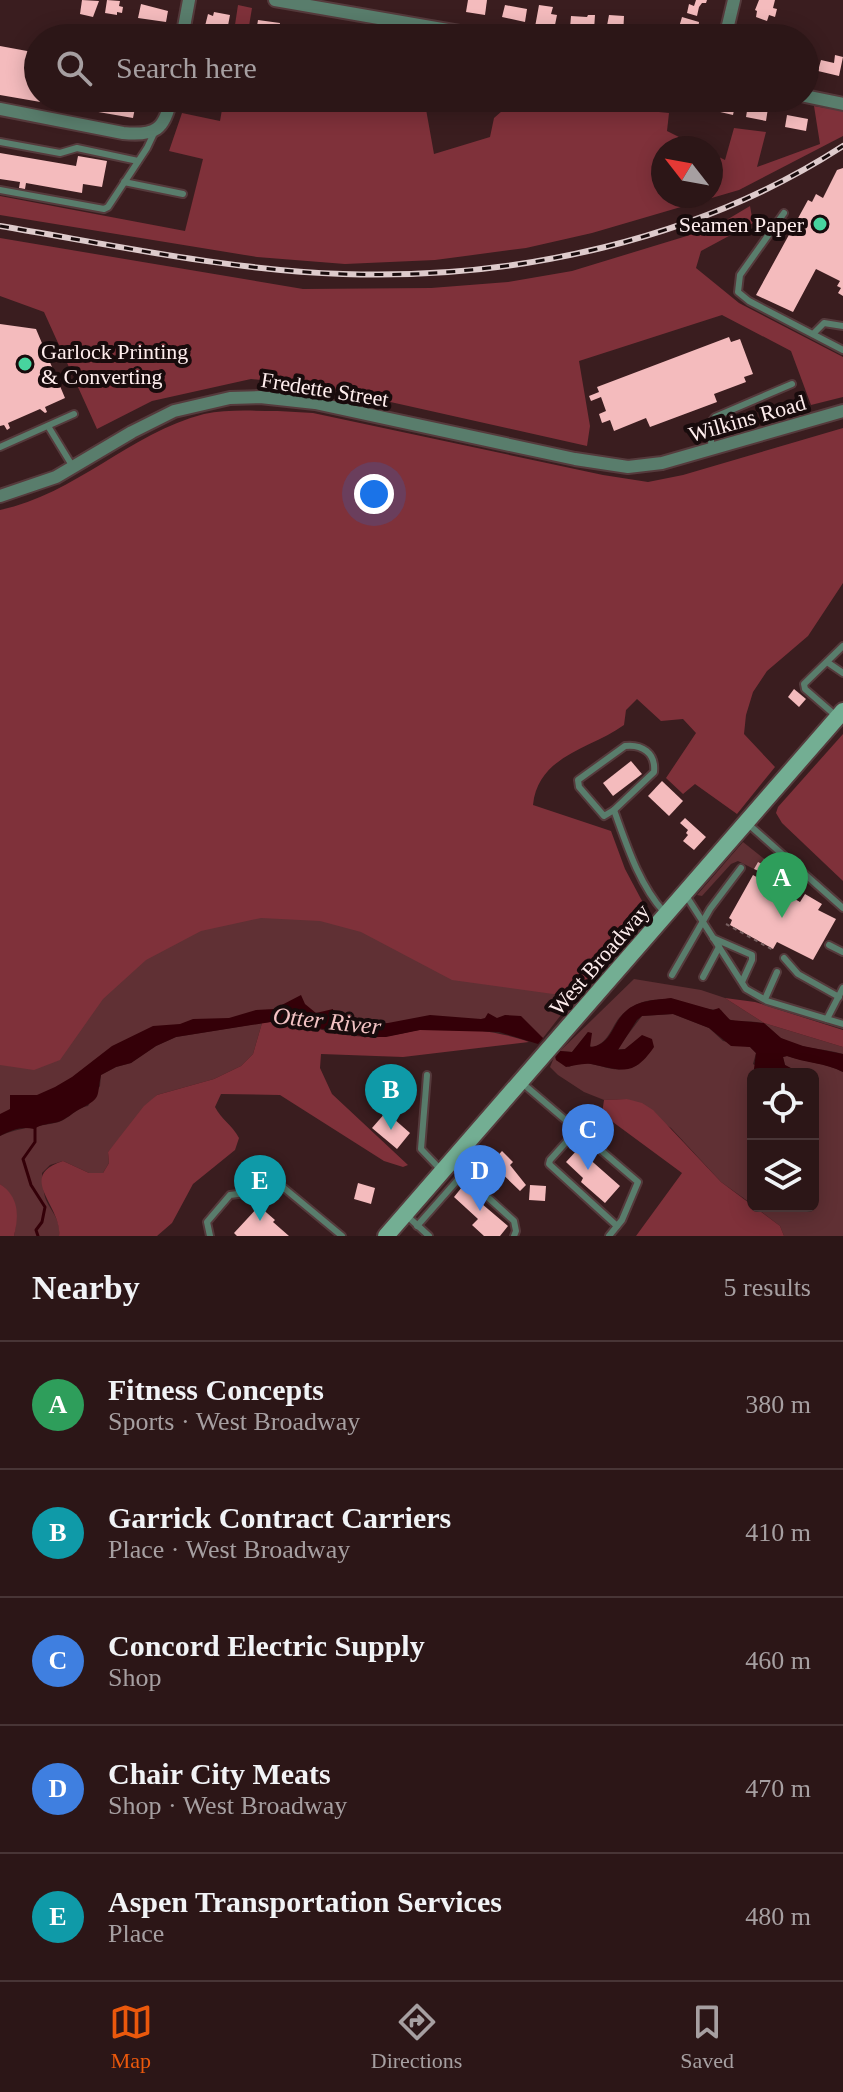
<!DOCTYPE html>
<html lang="en">
<head>
<meta charset="utf-8">
<style>
  :root { --surface:#2c1617; --page:#382324; --text:#f1f3f6; --muted:#a69fa1; --line:#483536; --accent:#ea580c }
  body { margin:0; font-family:"Times New Roman",serif; background:var(--page); color:var(--text) }
  .controls { position:absolute; right:24px; bottom:24px; display:grid; overflow:hidden; border-radius:12px; box-shadow:0 4px 20px #0003 }
  .controls button { width:72px; height:72px; display:grid; place-items:center; padding:0; border:0; border-bottom:2px solid var(--line); background:var(--surface); color:var(--text); font:40px sans-serif }
  .compass { position:absolute; left:651px; top:136px; width:72px; height:72px; border-radius:50%; background:var(--surface); box-shadow:0 4px 20px #0003; rotate:301deg }
  .you { position:absolute; left:374px; top:494px; width:28px; height:28px; margin:-20px; border:6px solid #fff; border-radius:50%; background:#1a73e8; box-shadow:0 0 0 12px #1a73e833 }
  .badge { display:grid; place-items:center; width:52px; height:52px; border-radius:50%; background:var(--accent); color:#fff; font-size:26px; font-weight:700 }
  .pin { position:absolute; translate:-50% -66px; filter:drop-shadow(0 2px 4px #0008) }
  .pin::after { content:''; position:absolute; top:42px; width:28px; height:24px; background:inherit; clip-path:polygon(0 0,100% 0,50% 100%) }
  .list { margin:0; padding:0; list-style:none }
  h2 { display:flex; justify-content:space-between; align-items:center; height:104px; margin:0; padding:0 32px; font-size:34px }
  h2 small { font-size:26px; font-weight:400; color:var(--muted) }
  .list li { display:grid; grid-template-columns:52px 1fr auto; gap:24px; align-items:center; box-sizing:border-box; height:128px; padding:0 32px; border-top:2px solid var(--line) }
  .list b { display:block; font-size:30px; white-space:nowrap }
  .list p { margin:0; font-size:26px; white-space:nowrap; color:var(--muted) }
  .list em { font-size:26px; font-style:normal; color:var(--muted) }
  .icon { flex:none; width:44px; height:44px; fill:none; stroke:currentColor; stroke-width:2; stroke-linecap:round; stroke-linejoin:round }
  .map { position:relative; flex:none; width:843px; height:1236px; overflow:hidden }
  .search { position:absolute; background:var(--surface); box-shadow:0 4px 20px #0003; left:24px; right:24px; top:24px; height:88px; display:flex; align-items:center; gap:20px; box-sizing:border-box; padding:0 28px; border-radius:44px; color:var(--muted); font-size:30px }
  .sheet { height:744px; background:var(--surface) }
  nav { display:flex; justify-content:space-around; align-items:center; box-sizing:border-box; height:112px; border-top:2px solid var(--line); background:var(--surface); font-size:22px; color:var(--muted) }
  nav a { display:grid; justify-items:center; gap:4px }
  nav .on { color:var(--accent) }
  .map>svg:first-child { display:block }
</style>
</head>
<body>
<div class="map">
<svg width="843" height="1236" viewBox="0 0 843 1236">
  <rect width="100%" height="100%" fill="#3a1d1f"/>
  <!-- green -->
  <g fill="#603034">
    <polygon points="442,650 575,997 543,1038 507,1025 379,1032 303,1017 166,1028 0,1127 0,1053"/>
    <polygon points="743,842 772,865 770,868 758,862 754,869 738,861 731,864 702,896 697,895"/>
    <path d="M634,979L701,990L725,998L764,1023L843,1047V1054C823,1048 799,1049 781,1038C773,1033 770,1026 761,1023C746,1019 729,1027 721,1010C688,1010 658,985 625,1012C611,1023 613,1039 593,1048L589,1045L588,1032L572,1052L560,1051Z"/>
    <path d="M673,1014L709,1028L723,1041L750,1047L756,1053L753,1064L765,1071L783,1074H753V1205L721,1182L671,1128L627,1099L604,1100L584,1092L558,1075L550,1067L555,1055L556,1060L569,1067C593,1054 610,1080 639,1064L632,1044L625,1049H617L642,1016Z"/>
    <path d="M262,1023L253,1054L241,1066L214,1079L157,1095L108,1152L109,1163L103,1173H89L63,1161L50,1165L42,1173C43,1182 43,1192 46,1200C52,1213 61,1220 59,1236H14C18,1219 15,1195 0,1184V1136C19,1127 39,1127 59,1122C70,1118 76,1108 88,1106L100,1086L101,1075L116,1067L131,1063L156,1046L176,1037Z"/>
    <path d="M787,1056C805,1062 826,1063 843,1072V1236H784L780,1226L754,1206H813V1086L816,1083L813,1080V1074H802L785,1065L783,1057Z"/>
  </g>
  <!-- forest -->
  <g fill="#7f313a">
    <polygon points="238,5 252,8 247,38 233,38"/>
    <polygon points="224,98 424,98 434,154 490,137 494,118 517,98 669,113 667,131 701,148 663,148 663,196 711,196 711,153 725,160 734,128 766,132 757,167 820,144 814,106 843,111 843,136 739,190 592,233 526,248 435,260 345,264 257,257 0,215 0,196 185,231 203,159 169,151 182,113 220,121"/>
    <polygon points="750,206 753,223 701,251 696,268 739,303 843,357 843,397 811,405 791,351 722,315 579,361 590,426 587,446 319,386 251,379 152,401 97,429 44,312 0,296 0,238 303,289 431,288 508,282 572,271 713,228"/>
    <path d="M278,411L313,413L603,475L648,482L683,475L843,428V583L808,636L767,671L753,692L746,715L744,734L775,767L737,814L695,784L683,794L666,778L696,733L683,719L661,721L637,699L626,710L624,725C591,749 538,755 533,805L611,831L625,869L649,914L575,997L452,980L361,932L320,921L261,918L201,931L146,960L103,999L60,1060L34,1070L0,1065V510C76,494 130,433 204,414C227,409 254,411 278,411Z"/>
    <polygon points="843,734 843,881 782,823 776,813 778,807"/>
    <polygon points="725,998 755,1002 843,1030 843,1047 764,1023"/>
    <path d="M277,1021C308,1025 339,1036 369,1037C387,1038 402,1033 419,1030C449,1025 501,1031 529,1042L403,1057L321,1054L320,1068L332,1094L408,1165L403,1167L384,1161L280,1095L221,1094L215,1107C221,1119 233,1126 239,1138L235,1150L193,1184L172,1223L157,1236H59C63,1207 15,1176 63,1161L89,1173H103L109,1163L108,1152L144,1106L157,1095L214,1079L241,1066L253,1054L262,1023Z"/>
    <polygon points="627,1099 642,1103 653,1110 721,1182 780,1226 784,1236 636,1236 682,1173 602,1114 604,1100"/>
    <path d="M0,1184C19,1197 19,1215 14,1236H0Z"/>
  </g>
  <!-- water -->
  <g fill="#340008">
    <path d="M301,995L305,1004L316,1013L333,1009L334,1018L368,1024L388,1023L430,1015L481,1019L485,1018L488,1013L497,1018L505,1015L521,1016L543,1038L538,1044L499,1032L420,1030L386,1037H369L277,1021L176,1037L156,1046L131,1063L116,1067L101,1075C96,1097 103,1097 80,1109C72,1113 67,1119 58,1122C49,1124 42,1124 34,1129C21,1126 12,1130 0,1136V1114L10,1109V1095H37L55,1087L72,1077L112,1046L153,1026L180,1024L193,1019L229,1018L256,1010L274,1009Z"/>
    <path d="M671,998L713,1010L719,1008L730,1020L764,1023L781,1038L803,1046L843,1054V1072C826,1063 805,1063 787,1056L783,1057L785,1065L802,1074L760,1072L754,1069L756,1053L750,1047L731,1046L709,1028L673,1014L642,1016L637,1020L618,1050L625,1049L642,1035L652,1039L654,1047C633,1078 621,1070 591,1064C582,1063 574,1066 566,1067L556,1060L555,1055L560,1051L572,1052L588,1032L592,1033L590,1047C612,1045 612,1023 626,1011C638,1000 656,1000 671,998Z"/>
  </g>
  <g fill="none" stroke-linecap="round" stroke-linejoin="round">
    <!-- stream -->
    <polyline stroke="#340008" stroke-width="3" points="35,1124 35,1142 23,1159 31,1185 45,1207 42,1222 36,1230 38,1236"/>
  </g>
  <!-- building -->
  <g fill="#f4bbbd">
    <polygon points="82,0 99,1 93,17 80,14"/>
    <polygon points="107,0 120,1 119,6 123,7 122,13 117,12 117,15 105,13"/>
    <polygon points="468,0 487,0 485,15 466,12"/>
    <polygon points="696,0 707,0 706,3 702,3 699,7 697,16 687,13 689,4 694,6"/>
    <polygon points="759,0 775,0 773,8 777,9 775,17 769,15 767,21 756,17 757,11 755,10"/>
    <polygon points="141,4 168,11 166,22 138,18"/>
    <polygon points="505,5 527,9 525,22 502,17"/>
    <polygon points="539,5 553,7 551,14 557,15 554,30 535,27"/>
    <polygon points="214,12 230,15 226,36 216,34 217,28 205,26 208,14 213,16"/>
    <polygon points="588,15 595,15 594,30 570,28 571,16 587,17"/>
    <polygon points="609,15 624,16 623,37 605,36"/>
    <polygon points="682,17 699,22 697,38 682,38 683,35 677,34"/>
    <polygon points="258,20 280,23 278,38 260,38 261,33 256,32"/>
    <polygon points="301,26 324,31 322,38 299,38"/>
    <polygon points="641,26 659,29 658,38 639,38"/>
    <polygon points="0,46 38,53 38,98 137,98 133,118 0,95"/>
    <polygon points="835,55 843,57 839,76 818,71 821,60 834,63"/>
    <polygon points="647,98 665,98 664,105 646,103"/>
    <polygon points="681,98 699,98 698,109 681,107"/>
    <polygon points="719,98 736,101 733,115 716,111"/>
    <polygon points="748,105 768,108 766,121 746,117"/>
    <polygon points="787,115 808,119 806,131 785,127"/>
    <polygon points="0,153 76,166 78,156 107,161 102,187 83,184 82,193 26,183 25,189 19,188 20,182 0,179"/>
    <polygon points="843,168 843,296 838,293 841,288 837,286 840,281 816,269 793,312 756,295 808,200 812,202 816,194 823,198 837,170"/>
    <polygon points="0,324 36,329 65,398 45,407 47,412 45,413 40,409 8,423 10,428 7,430 4,425 0,426"/>
    <polygon points="729,337 731,342 740,339 753,374 744,377 746,382 714,394 717,402 650,427 646,418 614,431 610,420 602,423 599,414 606,411 601,397 591,401 589,396 599,392 597,387"/>
    <polygon points="794,689 806,699 799,707 788,697"/>
    <polygon points="631,761 642,774 613,796 603,783"/>
    <polygon points="662,781 683,801 669,816 648,796"/>
    <polygon points="685,818 706,837 694,850 683,841 688,835 686,833 688,830 680,823"/>
    <polygon points="758,862 770,868 767,875 754,869"/>
    <polygon points="753,875 800,902 805,894 822,904 818,910 836,919 813,960 777,942 773,949 730,925 732,920 729,918"/>
    <polygon points="386,1112 410,1133 397,1149 372,1128"/>
    <polygon points="578,1149 620,1186 605,1203 581,1182 583,1178 566,1162"/>
    <polygon points="502,1151 513,1162 510,1165 526,1185 520,1191 491,1163"/>
    <polygon points="358,1183 375,1188 371,1204 354,1199"/>
    <polygon points="530,1185 546,1186 545,1201 529,1200"/>
    <polygon points="462,1187 508,1226 500,1236 484,1236 472,1225 478,1219 454,1197"/>
    <polygon points="259,1206 275,1220 273,1222 289,1236 237,1236 234,1233"/>
  </g>
  <g fill="none" stroke-linecap="round" stroke-linejoin="round">
    <!-- service casing -->
    <g stroke="#553a3c" stroke-width="10">
      <g id="service">
        <polyline points="0,142 60,153 77,148 138,161"/>
        <polyline points="124,182 183,194"/>
        <polyline points="0,190 104,209 108,207 147,148 155,131"/>
        <polyline points="784,213 740,275 738,292 749,301 843,350"/>
        <polyline points="813,334 824,323 843,326"/>
        <polyline points="48,426 73,467"/>
        <polyline points="0,447 74,414"/>
        <polyline points="712,449 709,425 715,417 792,384"/>
        <polyline points="827,662 843,673"/>
        <polyline points="835,715 805,689 804,684 843,646"/>
        <path d="M625,746C642,744 656,753 654,772L614,810L604,816L579,787L578,780Z"/>
        <path d="M614,810C627,846 639,884 664,912"/>
        <polyline points="747,823 843,908"/>
        <polyline points="685,894 746,989 767,1001 843,1024"/>
        <polyline points="713,938 752,955 752,960 742,982"/>
        <polyline points="829,945 843,952"/>
        <polyline points="784,958 798,974 839,997"/>
        <polyline points="672,975 710,909 741,868"/>
        <polyline points="703,977 719,947"/>
        <polyline points="765,999 777,972"/>
        <polyline points="827,1019 843,988"/>
        <polyline points="427,1075 421,1149 440,1169"/>
        <polyline points="521,1082 638,1182 622,1220 609,1236"/>
        <polyline points="577,1130 550,1160 549,1164 617,1226"/>
        <polyline points="450,1163 514,1221 516,1231 514,1236"/>
        <polyline points="405,1214 429,1236"/>
        <polyline points="417,1226 462,1175"/>
        <polyline points="210,1236 207,1222 230,1195 284,1188 342,1236"/>
      </g>
    </g>
    <!-- minor casing -->
    <g stroke="#553a3c" stroke-width="16">
      <g id="minor">
        <polyline points="275,0 494,38"/>
        <polyline points="182,38 189,0"/>
        <polyline points="725,38 734,0"/>
        <polyline points="805,96 843,104"/>
        <path d="M0,109L123,133C155,136 165,130 171,98"/>
        <polyline points="0,496 56,477 132,432 174,411 230,398 260,397 315,403 575,459 628,467 662,463 843,411"/>
      </g>
    </g>
    <!-- secondary casing -->
    <g stroke="#553a3c" stroke-width="20">
      <polyline id="secondary" points="386,1236 843,711"/>
    </g>
    <!-- path -->
    <polyline stroke="#775e5f" stroke-width="2" stroke-dasharray="4 4" stroke-linecap="butt" points="726,924 773,950"/>
    <!-- service -->
    <use href="#service" stroke="#597d6c" stroke-width="6"/>
    <!-- minor -->
    <use href="#minor" stroke="#597d6c" stroke-width="12"/>
    <!-- secondary -->
    <use href="#secondary" stroke="#73ae93" stroke-width="16"/>
    <!-- rail casing -->
    <g stroke="#decbcc" stroke-width="6">
      <path id="rail" d="M0,226C113,245 228,270 343,274C515,280 698,240 843,146"/>
    </g>
    <!-- rail -->
    <use href="#rail" stroke="#180b0c" stroke-width="3" stroke-dasharray="9" stroke-linecap="butt"/>
  </g>
  <!-- markers -->
  <g fill="#47d49e" stroke="#180b0c" stroke-width="3">
    <circle cx="820" cy="224" r="8"/>
    <circle cx="25" cy="364" r="8"/>
  </g>
  <g text-anchor="middle" stroke-width="8" stroke-linejoin="round" paint-order="stroke">
    <!-- poi labels -->
    <g font-size="22" fill="#feeded" stroke="#180b0c" text-anchor="end">
      <text x="804" y="232">Seamen Paper</text>
      <text x="41" y="359" text-anchor="start">Garlock Printing<tspan x="41" dy="25">&amp; Converting</tspan></text>
    </g>
    <!-- street labels -->
    <g font-size="22" fill="#feeded" stroke="#180b0c">
      <text transform="translate(325 389) rotate(9)" y="8">Fredette Street</text>
      <text transform="translate(747 418) rotate(-16)" y="8">Wilkins Road</text>
      <text transform="translate(599 959) rotate(-49)" y="8">West Broadway</text>
    </g>
    <!-- water labels -->
    <g font-size="24" font-style="italic" fill="#f3c3c4" stroke="#180b0c">
      <text transform="translate(327 1021) rotate(6)" y="8">Otter River</text>
    </g>
  </g>
</svg>
<div class="controls">
<button><svg class="icon" aria-label="locate" viewBox="0 0 24 24"><circle cx="12" cy="12" r="6"/><path d="M12 2v4M12 18v4M2 12h4M18 12h4"/></svg></button>
<button><svg class="icon" aria-label="layers" viewBox="0 0 24 24"><path d="M12 4l9 5-9 5-9-5zM3 14l9 5 9-5"/></svg></button>
</div>
<svg class="compass" viewBox="-18 -18 36 36"><path d="M0-13l5 13h-10z" fill="#e53935"/><path d="M0 13l5-13h-10z" fill="#a69fa1"/></svg>
<div class="you"></div>
<div class="pin badge" style="left:782px;top:918px;background:#2e9e5b">A</div>
<div class="pin badge" style="left:391px;top:1130px;background:#0f9aa8">B</div>
<div class="pin badge" style="left:588px;top:1170px;background:#3f7fe0">C</div>
<div class="pin badge" style="left:480px;top:1211px;background:#3f7fe0">D</div>
<div class="pin badge" style="left:260px;top:1221px;background:#0f9aa8">E</div>
<div class="search"><svg class="icon" aria-label="search" viewBox="0 0 24 24"><circle cx="10" cy="10" r="6"/><path d="M15 15l6 6"/></svg>Search here</div>
</div>
<section class="sheet">
<h2>Nearby<small>5 results</small></h2>
<ul class="list">
<li><span class="badge" style="background:#2e9e5b">A</span><div><b>Fitness Concepts</b><p>Sports · West Broadway</p></div><em>380 m</em></li>
<li><span class="badge" style="background:#0f9aa8">B</span><div><b>Garrick Contract Carriers</b><p>Place · West Broadway</p></div><em>410 m</em></li>
<li><span class="badge" style="background:#3f7fe0">C</span><div><b>Concord Electric Supply</b><p>Shop</p></div><em>460 m</em></li>
<li><span class="badge" style="background:#3f7fe0">D</span><div><b>Chair City Meats</b><p>Shop · West Broadway</p></div><em>470 m</em></li>
<li><span class="badge" style="background:#0f9aa8">E</span><div><b>Aspen Transportation Services</b><p>Place</p></div><em>480 m</em></li>
</ul>
</section>
<nav>
<a class="on"><svg class="icon" aria-label="map" viewBox="0 0 24 24"><path d="M3 6l6-2 6 2 6-2v14l-6 2-6-2-6 2zM9 4v14M15 6v14"/></svg>Map</a>
<a><svg class="icon" aria-label="directions" viewBox="0 0 24 24"><path d="M12 3l9 9-9 9-9-9zM9 14v-3h6M13 9l2 2-2 2"/></svg>Directions</a>
<a><svg class="icon" aria-label="saved" viewBox="0 0 24 24"><path d="M7 4h10v16l-5-4-5 4z"/></svg>Saved</a>
</nav>
</body>
</html>
